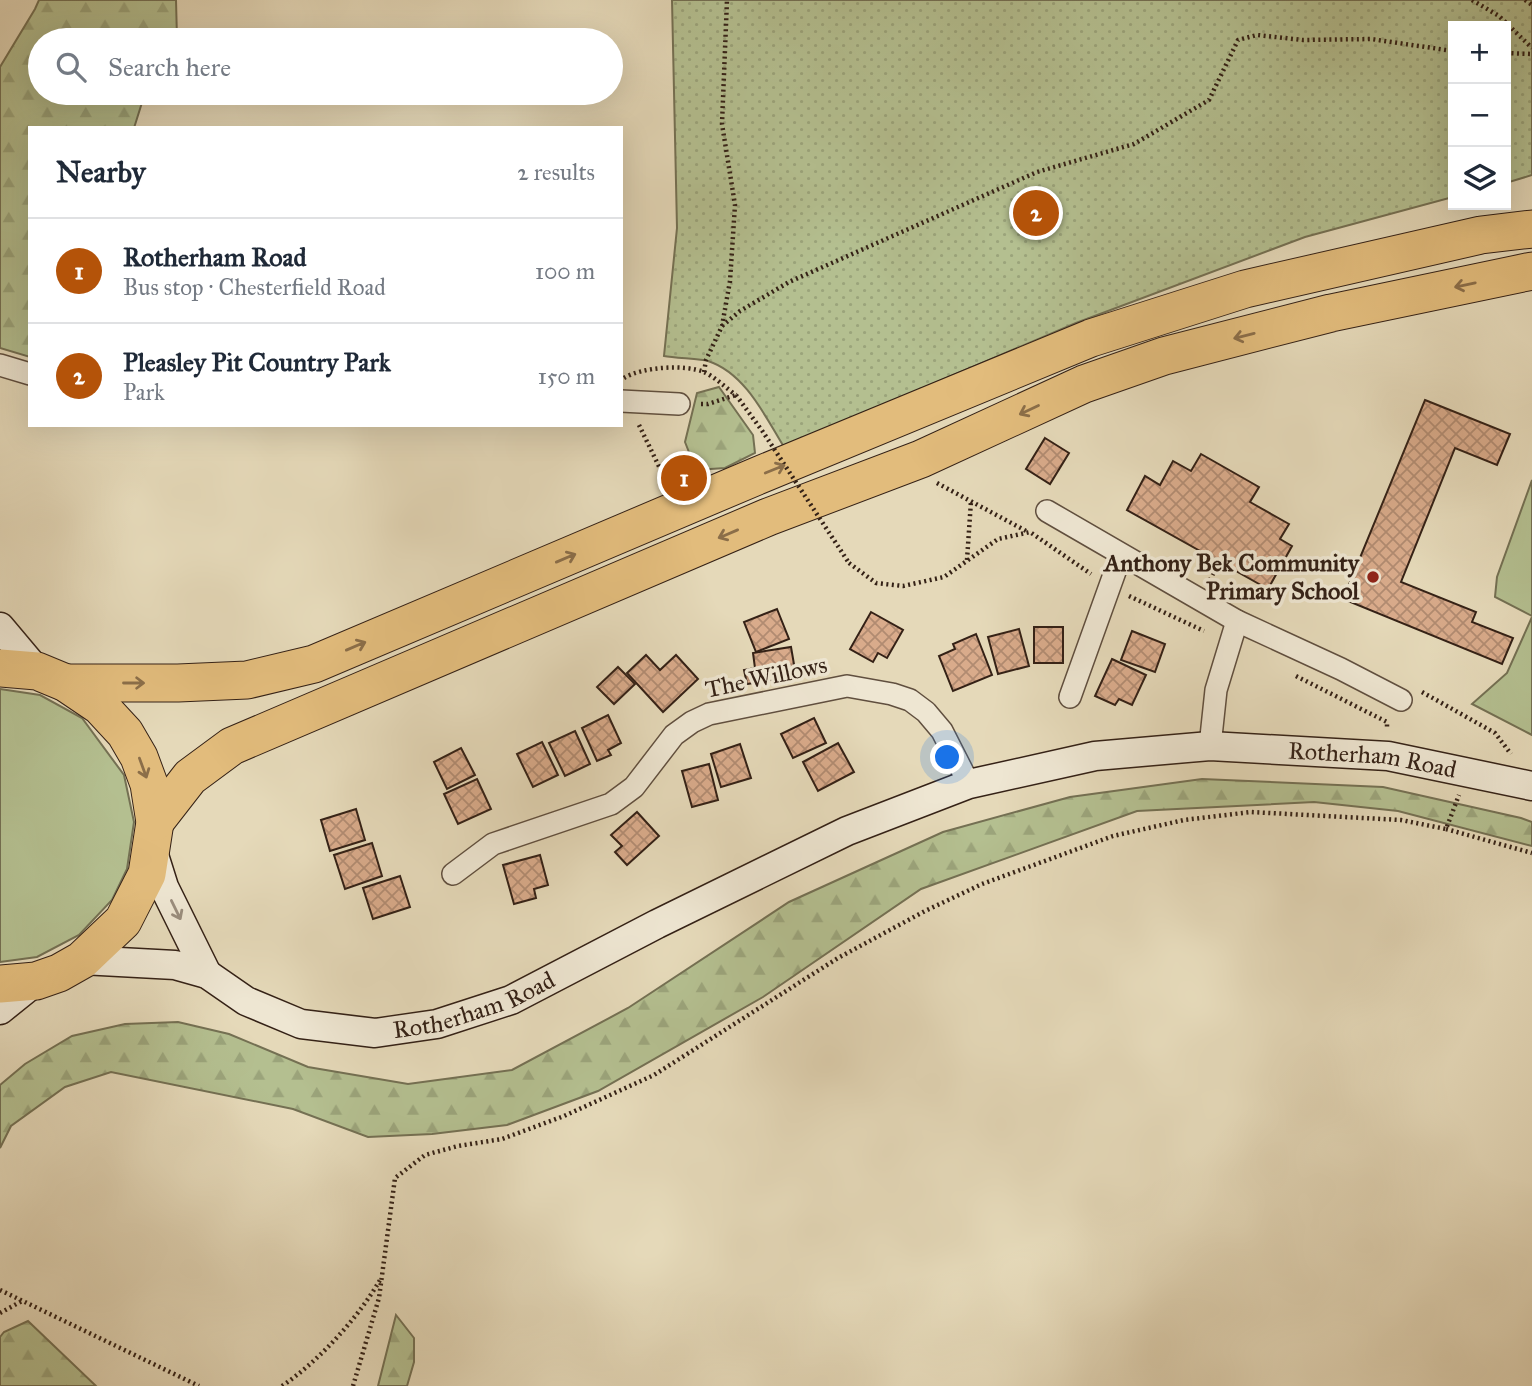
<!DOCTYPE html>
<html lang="en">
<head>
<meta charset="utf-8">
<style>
  :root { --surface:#fff; --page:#f6f6f7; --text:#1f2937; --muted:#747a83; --line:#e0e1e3; --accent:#b45309 }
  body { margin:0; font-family:"IM FELL Great Primer",serif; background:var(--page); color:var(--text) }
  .controls { position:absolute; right:21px; top:21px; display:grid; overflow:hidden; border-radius:0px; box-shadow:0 7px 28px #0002 }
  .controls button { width:63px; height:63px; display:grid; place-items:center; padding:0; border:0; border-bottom:2px solid var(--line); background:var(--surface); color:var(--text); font:35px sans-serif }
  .you { position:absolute; left:948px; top:758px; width:24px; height:24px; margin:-18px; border:5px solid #fff; border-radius:50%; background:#1a73e8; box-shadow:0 0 0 10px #1a73e833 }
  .badge { display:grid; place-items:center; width:46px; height:46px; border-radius:50%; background:var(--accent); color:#fff; font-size:23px; font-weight:700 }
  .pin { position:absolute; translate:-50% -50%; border:4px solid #fff; box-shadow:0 2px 7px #0006 }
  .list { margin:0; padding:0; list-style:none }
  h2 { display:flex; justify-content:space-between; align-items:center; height:91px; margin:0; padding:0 28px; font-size:30px }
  h2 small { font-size:23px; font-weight:400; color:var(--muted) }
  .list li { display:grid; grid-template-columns:46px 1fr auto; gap:21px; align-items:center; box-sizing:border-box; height:105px; padding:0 28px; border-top:2px solid var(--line) }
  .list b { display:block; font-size:26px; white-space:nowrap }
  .list p { margin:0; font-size:23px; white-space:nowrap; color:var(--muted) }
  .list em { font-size:23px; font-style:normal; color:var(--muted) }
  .icon { flex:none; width:38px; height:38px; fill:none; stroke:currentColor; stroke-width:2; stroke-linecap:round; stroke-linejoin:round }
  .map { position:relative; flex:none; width:1532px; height:1386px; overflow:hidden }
  .search { position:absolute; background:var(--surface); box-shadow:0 7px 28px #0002; left:28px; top:28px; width:595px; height:77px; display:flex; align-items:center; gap:18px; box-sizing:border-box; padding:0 24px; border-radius:38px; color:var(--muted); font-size:26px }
  .panel { position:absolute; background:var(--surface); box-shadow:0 7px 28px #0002; left:28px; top:126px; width:595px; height:301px; border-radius:0px }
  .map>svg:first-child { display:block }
</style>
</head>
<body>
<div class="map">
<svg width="1532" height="1386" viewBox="0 0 1532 1386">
  <defs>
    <pattern id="forest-firs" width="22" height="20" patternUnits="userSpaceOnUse" patternTransform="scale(1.75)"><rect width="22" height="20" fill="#b4bf90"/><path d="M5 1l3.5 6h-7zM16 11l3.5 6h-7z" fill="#9ba47b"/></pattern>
    <pattern id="park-dots" width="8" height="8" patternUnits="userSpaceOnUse" patternTransform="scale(1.75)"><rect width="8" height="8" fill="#b4bf90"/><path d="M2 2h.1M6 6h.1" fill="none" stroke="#9ba47b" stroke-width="1.8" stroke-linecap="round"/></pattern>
    <pattern id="building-cross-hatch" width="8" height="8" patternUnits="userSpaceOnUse" patternTransform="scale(1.75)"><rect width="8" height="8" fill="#d9ab8b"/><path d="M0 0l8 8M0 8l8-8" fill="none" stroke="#b18b71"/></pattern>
  </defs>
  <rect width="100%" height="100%" fill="#e5d9b9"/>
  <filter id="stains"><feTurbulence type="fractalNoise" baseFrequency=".00286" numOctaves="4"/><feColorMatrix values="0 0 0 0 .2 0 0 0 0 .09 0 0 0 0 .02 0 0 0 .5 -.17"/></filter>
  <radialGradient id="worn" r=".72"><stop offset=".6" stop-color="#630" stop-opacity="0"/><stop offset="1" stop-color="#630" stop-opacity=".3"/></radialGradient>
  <!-- grass -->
  <g fill="#b4bf90" stroke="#747053" stroke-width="2">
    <polygon points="1532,480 1532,616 1495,597 1497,577"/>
    <polygon points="1532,617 1532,735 1472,704 1507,673"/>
    <polygon points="0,689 40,695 82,718 124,775 134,822 127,869 112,900 79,935 37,957 0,962"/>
  </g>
  <!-- forest -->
  <g fill="url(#forest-firs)" stroke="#747053" stroke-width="2">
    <polygon points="39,0 176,0 177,39 40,40 40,93 145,93 134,128 30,128 30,357 0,348 0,67 35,9"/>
    <polygon points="719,387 753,435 755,453 725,468 696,470 685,442 697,393"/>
    <polygon points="1202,779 1383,787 1521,818 1532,822 1532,846 1398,811 1314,802 1137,811 921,889 763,997 598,1091 507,1125 432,1134 368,1137 293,1109 111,1072 65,1087 11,1126 0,1148 0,1085 25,1064 72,1036 125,1024 178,1022 229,1034 308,1067 408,1084 512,1070 628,1008 789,902 943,832 1070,797"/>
    <polygon points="396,1315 414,1338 414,1362 407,1386 378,1386"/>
    <polygon points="28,1321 96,1386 0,1386 0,1337 4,1332"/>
  </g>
  <!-- park -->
  <path fill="url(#park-dots)" stroke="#747053" stroke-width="2" d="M672,0H1532V175L1506,183V26H1453V197L1305,237L1076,323L784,447C765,416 745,373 708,361C701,359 675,358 664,356L677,228Z"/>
  <!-- building -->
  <g fill="url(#building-cross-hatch)" stroke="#342116" stroke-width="2">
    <polygon points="1425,400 1510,434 1497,465 1455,448 1401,582 1476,612 1472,622 1513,638 1502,664 1343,599"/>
    <polygon points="1045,438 1069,453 1050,484 1026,469"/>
    <polygon points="1201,454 1259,487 1250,502 1289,524 1280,539 1292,546 1268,589 1127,510 1145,476 1160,485 1173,461 1191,471"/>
    <polygon points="777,609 789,639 756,652 744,622"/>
    <polygon points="871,612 903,630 887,658 878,653 873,662 850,649"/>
    <rect x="1034" y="627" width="29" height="36"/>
    <polygon points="1019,629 1029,666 998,674 988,637"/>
    <polygon points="1132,631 1165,644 1155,672 1121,660"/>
    <polygon points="976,634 992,675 953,691 939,656 955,649 953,644"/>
    <polygon points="791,647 796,676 747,684 744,670 755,668 753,653"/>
    <polygon points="646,655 660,670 676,655 698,679 663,712 627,673"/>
    <polygon points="1112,659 1146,675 1132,705 1119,699 1115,705 1095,696"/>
    <polygon points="618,667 635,684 614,704 597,687"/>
    <polygon points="608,715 621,743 608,750 611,755 597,761 582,728"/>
    <polygon points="814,718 826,743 793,758 781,734"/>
    <polygon points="575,731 590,764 565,776 549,743"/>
    <polygon points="542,742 558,775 533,787 517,754"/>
    <polygon points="838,743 854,772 818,791 803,762"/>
    <polygon points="740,744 751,778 721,787 711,754"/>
    <polygon points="461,748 475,775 447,789 434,762"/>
    <polygon points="709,764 718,800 692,807 682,771"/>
    <polygon points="477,779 491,809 458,824 444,794"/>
    <polygon points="356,809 365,840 330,851 321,820"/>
    <polygon points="637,812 659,836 627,865 615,852 622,846 611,835"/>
    <polygon points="372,843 382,876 345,889 334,855"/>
    <polygon points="540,855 548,885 534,889 536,898 514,904 503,865"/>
    <polygon points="400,876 410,907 373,919 363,888"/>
  </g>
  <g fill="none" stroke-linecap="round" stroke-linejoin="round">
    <!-- street casing -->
    <g stroke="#604f3f" stroke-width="24">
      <g id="street">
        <polyline points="0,365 30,374"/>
        <polyline points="621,401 679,404"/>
        <polyline points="1047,511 1237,621 1341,669 1401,700"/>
        <polyline points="1070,697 1121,555"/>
        <polyline points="1210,746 1216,690 1237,621"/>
        <polyline points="453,874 493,844 611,804 634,787 674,735 692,722 709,714 847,686 892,694 910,700 926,712 942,731 969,784"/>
      </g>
    </g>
    <!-- secondary casing -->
    <g stroke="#342116" stroke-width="31">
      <g id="secondary">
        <polyline points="0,627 37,671"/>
        <polyline points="152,849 164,887 207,974"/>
        <path id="s1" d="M82,960L175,965L207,974L246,1001L301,1024L375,1033L437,1024L511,1000L657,924L847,831L969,784L1095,756L1210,746L1388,756L1532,786"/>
        <polyline points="0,1010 36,981"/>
      </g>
    </g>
    <!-- highway casing -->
    <g stroke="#342116" stroke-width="39">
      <g id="highway">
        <polyline points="0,668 37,671 66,683 100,706 125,733 139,757 149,784 155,822 147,874 123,921 82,960 59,973 36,981 0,984"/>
        <polyline points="66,683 178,683 247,680 314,664 757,476 1091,338 1245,289 1481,235 1532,229"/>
        <polyline points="155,822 190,777 232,746 768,517 921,459 1084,384 1164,356 1331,313 1532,271"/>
      </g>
    </g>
    <!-- path -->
    <g stroke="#342116" stroke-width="4.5" stroke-dasharray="2 3.5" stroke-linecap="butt">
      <polyline points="1472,0 1499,16 1532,48"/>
      <polyline points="1525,0 1532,5"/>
      <polyline points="1506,53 1532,54"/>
      <polyline points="722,326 740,311 789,282 1037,172 1134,144 1209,100 1238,40 1257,35 1303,40 1371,39 1453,51"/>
      <polyline points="704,372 706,360 722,326 730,281 735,205 722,124 727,0"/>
      <path d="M624,378C642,367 684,364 704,372C715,377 726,388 736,395"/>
      <polyline points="701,404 708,404 736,395"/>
      <polyline points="639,425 667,483"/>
      <polyline points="937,483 1028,532"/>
      <polyline points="967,560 971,501"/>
      <polyline points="849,563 876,583 903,586 944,577 998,539 1030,532 1091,574"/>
      <polyline points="1210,580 1216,568"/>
      <polyline points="1129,596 1204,631"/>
      <polyline points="1296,676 1387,722 1387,730"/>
      <polyline points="1422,692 1495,733 1511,754"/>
      <polyline points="1446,829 1532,853"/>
      <polyline points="0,1290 199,1386"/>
      <polyline points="0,1313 22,1301"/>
      <path d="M282,1386C319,1361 358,1318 380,1280"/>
      <polyline points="353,1386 379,1298 395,1178 425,1155 458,1146 502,1139 564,1116 654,1075 838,958 925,911 982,884 1113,836 1184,820 1251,812 1401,820 1446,829 1459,795"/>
    </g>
    <!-- street -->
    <use href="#street" stroke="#eee6d2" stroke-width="21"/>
    <!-- secondary -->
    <use href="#secondary" stroke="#eee6d2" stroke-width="28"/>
    <!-- highway -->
    <use href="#highway" stroke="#e2bc7c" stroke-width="37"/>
    <!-- path-bridge -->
    <polyline stroke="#342116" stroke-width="4.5" stroke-dasharray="2 3.5" stroke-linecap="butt" points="736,395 763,432 849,563"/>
  </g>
  <!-- one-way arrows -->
  <defs><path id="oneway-shaft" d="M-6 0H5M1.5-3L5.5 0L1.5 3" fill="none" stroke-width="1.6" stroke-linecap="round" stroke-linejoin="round" transform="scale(1.75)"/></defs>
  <g stroke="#8b6e49">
    <use href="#oneway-shaft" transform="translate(1465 285) rotate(168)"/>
    <use href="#oneway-shaft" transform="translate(1244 336) rotate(166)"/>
    <use href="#oneway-shaft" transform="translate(1029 410) rotate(155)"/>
    <use href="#oneway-shaft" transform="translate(775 469) rotate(-22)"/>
    <use href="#oneway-shaft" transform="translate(728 534) rotate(157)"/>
    <use href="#oneway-shaft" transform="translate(566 558) rotate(-23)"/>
    <use href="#oneway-shaft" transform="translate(356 646) rotate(-23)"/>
    <use href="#oneway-shaft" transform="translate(134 683)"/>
    <use href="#oneway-shaft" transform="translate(143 768) rotate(70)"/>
  </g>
  <use stroke="#9a8d7d" href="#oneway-shaft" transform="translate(176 910) rotate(64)"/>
  <!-- markers -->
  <circle fill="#8f2418" stroke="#eee6d2" stroke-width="2.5" cx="1373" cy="577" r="7"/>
  <g text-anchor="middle" stroke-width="7" stroke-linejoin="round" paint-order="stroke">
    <!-- poi labels -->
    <g font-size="24" font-weight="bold" fill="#342116" stroke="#eee6d2" text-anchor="end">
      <text x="1359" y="571">Anthony Bek Community<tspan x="1359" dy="28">Primary School</tspan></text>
    </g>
    <!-- street labels -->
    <g font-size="24" fill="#342116" stroke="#eee6d2">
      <text transform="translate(766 677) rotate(-12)" y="8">The Willows</text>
      <text dy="8" stroke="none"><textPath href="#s1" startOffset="1363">Rotherham Road</textPath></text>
      <text dy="8" stroke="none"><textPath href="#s1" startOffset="411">Rotherham Road</textPath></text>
    </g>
  </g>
  <rect width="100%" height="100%" filter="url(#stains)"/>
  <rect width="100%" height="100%" fill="url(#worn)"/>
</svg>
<div class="controls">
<button>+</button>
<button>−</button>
<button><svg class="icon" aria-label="layers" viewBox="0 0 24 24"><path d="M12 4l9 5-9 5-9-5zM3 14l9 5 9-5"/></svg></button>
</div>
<div class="you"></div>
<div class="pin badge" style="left:684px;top:478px">1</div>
<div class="pin badge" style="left:1036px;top:213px">2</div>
<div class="search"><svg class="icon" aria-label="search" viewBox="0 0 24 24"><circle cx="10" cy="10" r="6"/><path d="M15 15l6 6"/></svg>Search here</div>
<section class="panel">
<h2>Nearby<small>2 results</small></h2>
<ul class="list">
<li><span class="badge">1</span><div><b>Rotherham Road</b><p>Bus stop · Chesterfield Road</p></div><em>100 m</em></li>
<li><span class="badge">2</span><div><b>Pleasley Pit Country Park</b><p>Park</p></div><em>150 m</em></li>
</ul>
</section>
</div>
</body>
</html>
